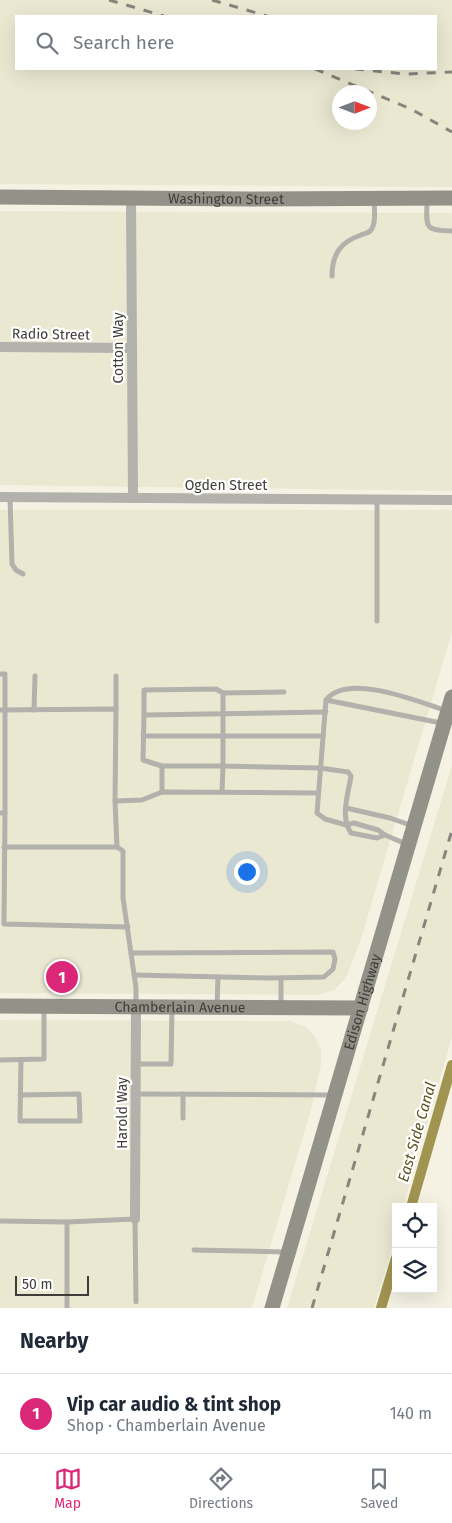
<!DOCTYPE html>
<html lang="en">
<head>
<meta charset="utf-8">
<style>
  :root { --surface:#fff; --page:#f2f2f3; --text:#1f2937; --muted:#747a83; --line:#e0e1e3; --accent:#db2777 }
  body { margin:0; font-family:"Fira Sans",sans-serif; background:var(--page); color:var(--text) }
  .controls { position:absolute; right:15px; bottom:15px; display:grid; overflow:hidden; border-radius:0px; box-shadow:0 5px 20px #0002 }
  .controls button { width:45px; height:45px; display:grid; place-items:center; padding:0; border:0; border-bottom:1px solid var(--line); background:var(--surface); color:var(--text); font:25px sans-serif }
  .compass { position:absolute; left:332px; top:85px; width:45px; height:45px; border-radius:50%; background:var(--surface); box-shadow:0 5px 20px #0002; rotate:90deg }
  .scale { position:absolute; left:15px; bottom:12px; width:74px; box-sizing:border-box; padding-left:5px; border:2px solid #3e3d37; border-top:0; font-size:14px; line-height:18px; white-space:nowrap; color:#3e3d37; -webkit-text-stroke:4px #fff; paint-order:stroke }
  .you { position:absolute; left:246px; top:871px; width:18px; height:18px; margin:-12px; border:4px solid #fff; border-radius:50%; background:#1a73e8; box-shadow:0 0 0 8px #1a73e833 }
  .badge { display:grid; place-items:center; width:32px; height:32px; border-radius:50%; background:var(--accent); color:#fff; font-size:16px; font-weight:700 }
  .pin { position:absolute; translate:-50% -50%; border:2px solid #fff; box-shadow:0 1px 5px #0006 }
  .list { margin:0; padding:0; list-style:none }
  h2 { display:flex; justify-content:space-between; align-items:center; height:65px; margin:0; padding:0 20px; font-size:21px }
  h2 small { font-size:16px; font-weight:400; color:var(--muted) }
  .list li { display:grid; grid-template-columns:32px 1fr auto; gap:15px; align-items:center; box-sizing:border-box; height:80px; padding:0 20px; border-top:1px solid var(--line) }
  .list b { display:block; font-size:19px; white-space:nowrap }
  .list p { margin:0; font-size:16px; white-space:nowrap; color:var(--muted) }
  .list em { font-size:16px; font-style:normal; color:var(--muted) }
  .icon { flex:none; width:28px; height:28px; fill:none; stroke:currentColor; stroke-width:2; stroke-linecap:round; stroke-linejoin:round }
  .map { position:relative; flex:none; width:452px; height:1308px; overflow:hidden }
  .search { position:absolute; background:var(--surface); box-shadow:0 5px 20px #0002; left:15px; right:15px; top:15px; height:55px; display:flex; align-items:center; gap:12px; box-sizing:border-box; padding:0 18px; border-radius:0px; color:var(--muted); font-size:19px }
  .sheet { height:145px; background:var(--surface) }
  nav { display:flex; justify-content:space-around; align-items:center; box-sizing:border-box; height:70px; border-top:1px solid var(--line); background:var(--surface); font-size:14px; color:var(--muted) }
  nav a { display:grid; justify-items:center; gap:2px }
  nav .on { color:var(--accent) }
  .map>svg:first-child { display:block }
</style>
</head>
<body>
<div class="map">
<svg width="452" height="1308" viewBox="0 0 452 1308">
  <rect width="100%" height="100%" fill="#f5f2e4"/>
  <!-- built -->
  <g fill="#ebe8d2" fill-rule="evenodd">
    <path d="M0,0H452V187L0,184ZM436,16V69H16V16ZM370,92V122H340V92Z"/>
    <polygon points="0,211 452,213 452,491 0,485"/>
    <polygon points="0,510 452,510 452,632 361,939 346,978 334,990 319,995 0,993"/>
    <polygon points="452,765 452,1037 403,1207 396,1207 396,1233 374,1308 287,1308"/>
    <polygon points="0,1020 290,1021 304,1026 314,1035 321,1049 321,1065 311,1110 252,1308 0,1308"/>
  </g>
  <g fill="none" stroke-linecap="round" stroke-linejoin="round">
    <!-- canal -->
    <g stroke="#a19451" stroke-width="10">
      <polyline points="411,1207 452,1065"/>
      <polyline points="381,1308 396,1258"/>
    </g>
    <!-- lane -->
    <g stroke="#b2b1ab" stroke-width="5">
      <path d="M427,199C427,226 422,231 452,231"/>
      <path d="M332,276C332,255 340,242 361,235C366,233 371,233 373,226C376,219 374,207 374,199"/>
      <polyline points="10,498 12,564 16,570 23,574"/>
      <polyline points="377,500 377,621"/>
      <polyline points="0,674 5,674 5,813 0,813"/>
      <polyline points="223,693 284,692"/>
      <polyline points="326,700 441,723"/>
      <polyline points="116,709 116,676"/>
      <polyline points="0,710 116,709 115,801 117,847"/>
      <polyline points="34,710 35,676"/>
      <path d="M144,715V690L216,689L223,693V766L320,768L348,772L351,776C348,795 340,817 351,833L377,838L385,835"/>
      <polyline points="143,736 323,736"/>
      <polyline points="162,766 162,792"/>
      <polyline points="222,792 223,766 162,766 143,760 144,715 326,712"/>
      <polyline points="115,801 142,800 162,792 318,793"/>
      <polyline points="346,808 390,818 413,826"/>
      <polyline points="5,813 4,924 128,927"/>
      <path d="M406,844L385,835L378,830L354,823L346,825L325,819L317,813L326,700C348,672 419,702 447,711"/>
      <polyline points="4,847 117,847 123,851 123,898 136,988 136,1004"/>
      <polyline points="131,953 333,952 335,959 333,969 324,977 271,978 134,975"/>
      <polyline points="281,978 281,1007"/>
      <polyline points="217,1006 218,977"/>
      <polyline points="0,1060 44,1059 44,1009"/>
      <polyline points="136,1064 171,1064 172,1008"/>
      <polyline points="136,1094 332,1095"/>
      <polyline points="20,1095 79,1094 80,1121 20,1121 21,1060"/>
      <polyline points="183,1118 183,1094"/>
      <polyline points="0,1221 67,1222 67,1308"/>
      <polyline points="67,1222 135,1219 136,1302"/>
      <polyline points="194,1250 286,1252"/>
    </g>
    <!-- street -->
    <g stroke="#b2b1ab" stroke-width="10">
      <polyline points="131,198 133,498"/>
      <polyline points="0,347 132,348"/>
      <polyline points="0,497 452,500"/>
      <polyline points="135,1219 136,1006"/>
    </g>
    <!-- secondary -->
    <g stroke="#939289" stroke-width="15">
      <path id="s1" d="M0,197L250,199L452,198"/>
      <path id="s2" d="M0,1006L361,1008"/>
      <path id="s3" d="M272,1308L452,697"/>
    </g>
    <!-- rail -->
    <g stroke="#87857c" stroke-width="3" stroke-dasharray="9 9" stroke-linecap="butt">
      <polyline points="109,0 164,16"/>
      <polyline points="212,0 267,16"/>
      <polyline points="315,69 411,109 452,132"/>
      <polyline points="355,69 406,74 452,72"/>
      <polyline points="312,1308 452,830"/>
    </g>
  </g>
  <g text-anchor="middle" stroke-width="4.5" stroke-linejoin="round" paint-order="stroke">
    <!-- street labels -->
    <g font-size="14" fill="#3e3d37" stroke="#fff">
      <text dy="5" stroke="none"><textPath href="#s1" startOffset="226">Washington Street</textPath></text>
      <text transform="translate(51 334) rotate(1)" y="5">Radio Street</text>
      <text transform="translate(118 348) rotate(-90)" y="5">Cotton Way</text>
      <text x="226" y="490">Ogden Street</text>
      <text dy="5" stroke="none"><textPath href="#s3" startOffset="319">Edison Highway</textPath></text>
      <text dy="5" stroke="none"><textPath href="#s2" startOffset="180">Chamberlain Avenue</textPath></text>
      <text transform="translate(122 1113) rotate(-90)" y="5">Harold Way</text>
    </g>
    <!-- water labels -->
    <g font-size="15" font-style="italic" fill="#5c521f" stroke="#fff">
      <text transform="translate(417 1132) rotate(-74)" y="5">East Side Canal</text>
    </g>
  </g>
</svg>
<div class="controls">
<button><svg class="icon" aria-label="locate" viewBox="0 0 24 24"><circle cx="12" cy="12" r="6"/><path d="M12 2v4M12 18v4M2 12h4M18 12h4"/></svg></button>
<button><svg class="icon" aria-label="layers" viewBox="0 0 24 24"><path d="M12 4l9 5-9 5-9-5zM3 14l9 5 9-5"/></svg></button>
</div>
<svg class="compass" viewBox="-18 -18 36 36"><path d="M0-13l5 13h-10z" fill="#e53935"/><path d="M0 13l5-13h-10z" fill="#747a83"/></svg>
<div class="scale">50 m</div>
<div class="you"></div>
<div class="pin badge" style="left:62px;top:977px">1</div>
<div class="search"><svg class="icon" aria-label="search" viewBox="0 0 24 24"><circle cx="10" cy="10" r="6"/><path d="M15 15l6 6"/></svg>Search here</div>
</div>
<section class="sheet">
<h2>Nearby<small></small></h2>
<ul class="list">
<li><span class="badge">1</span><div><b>Vip car audio &amp; tint shop</b><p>Shop · Chamberlain Avenue</p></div><em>140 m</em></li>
</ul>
</section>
<nav>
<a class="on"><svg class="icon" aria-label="map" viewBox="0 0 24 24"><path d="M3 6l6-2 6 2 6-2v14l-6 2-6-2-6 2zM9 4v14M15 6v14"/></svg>Map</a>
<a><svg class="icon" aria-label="directions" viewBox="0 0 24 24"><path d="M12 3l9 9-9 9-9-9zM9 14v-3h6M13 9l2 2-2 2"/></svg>Directions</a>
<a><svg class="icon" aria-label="saved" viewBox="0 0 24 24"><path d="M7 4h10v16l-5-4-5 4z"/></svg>Saved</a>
</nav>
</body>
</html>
